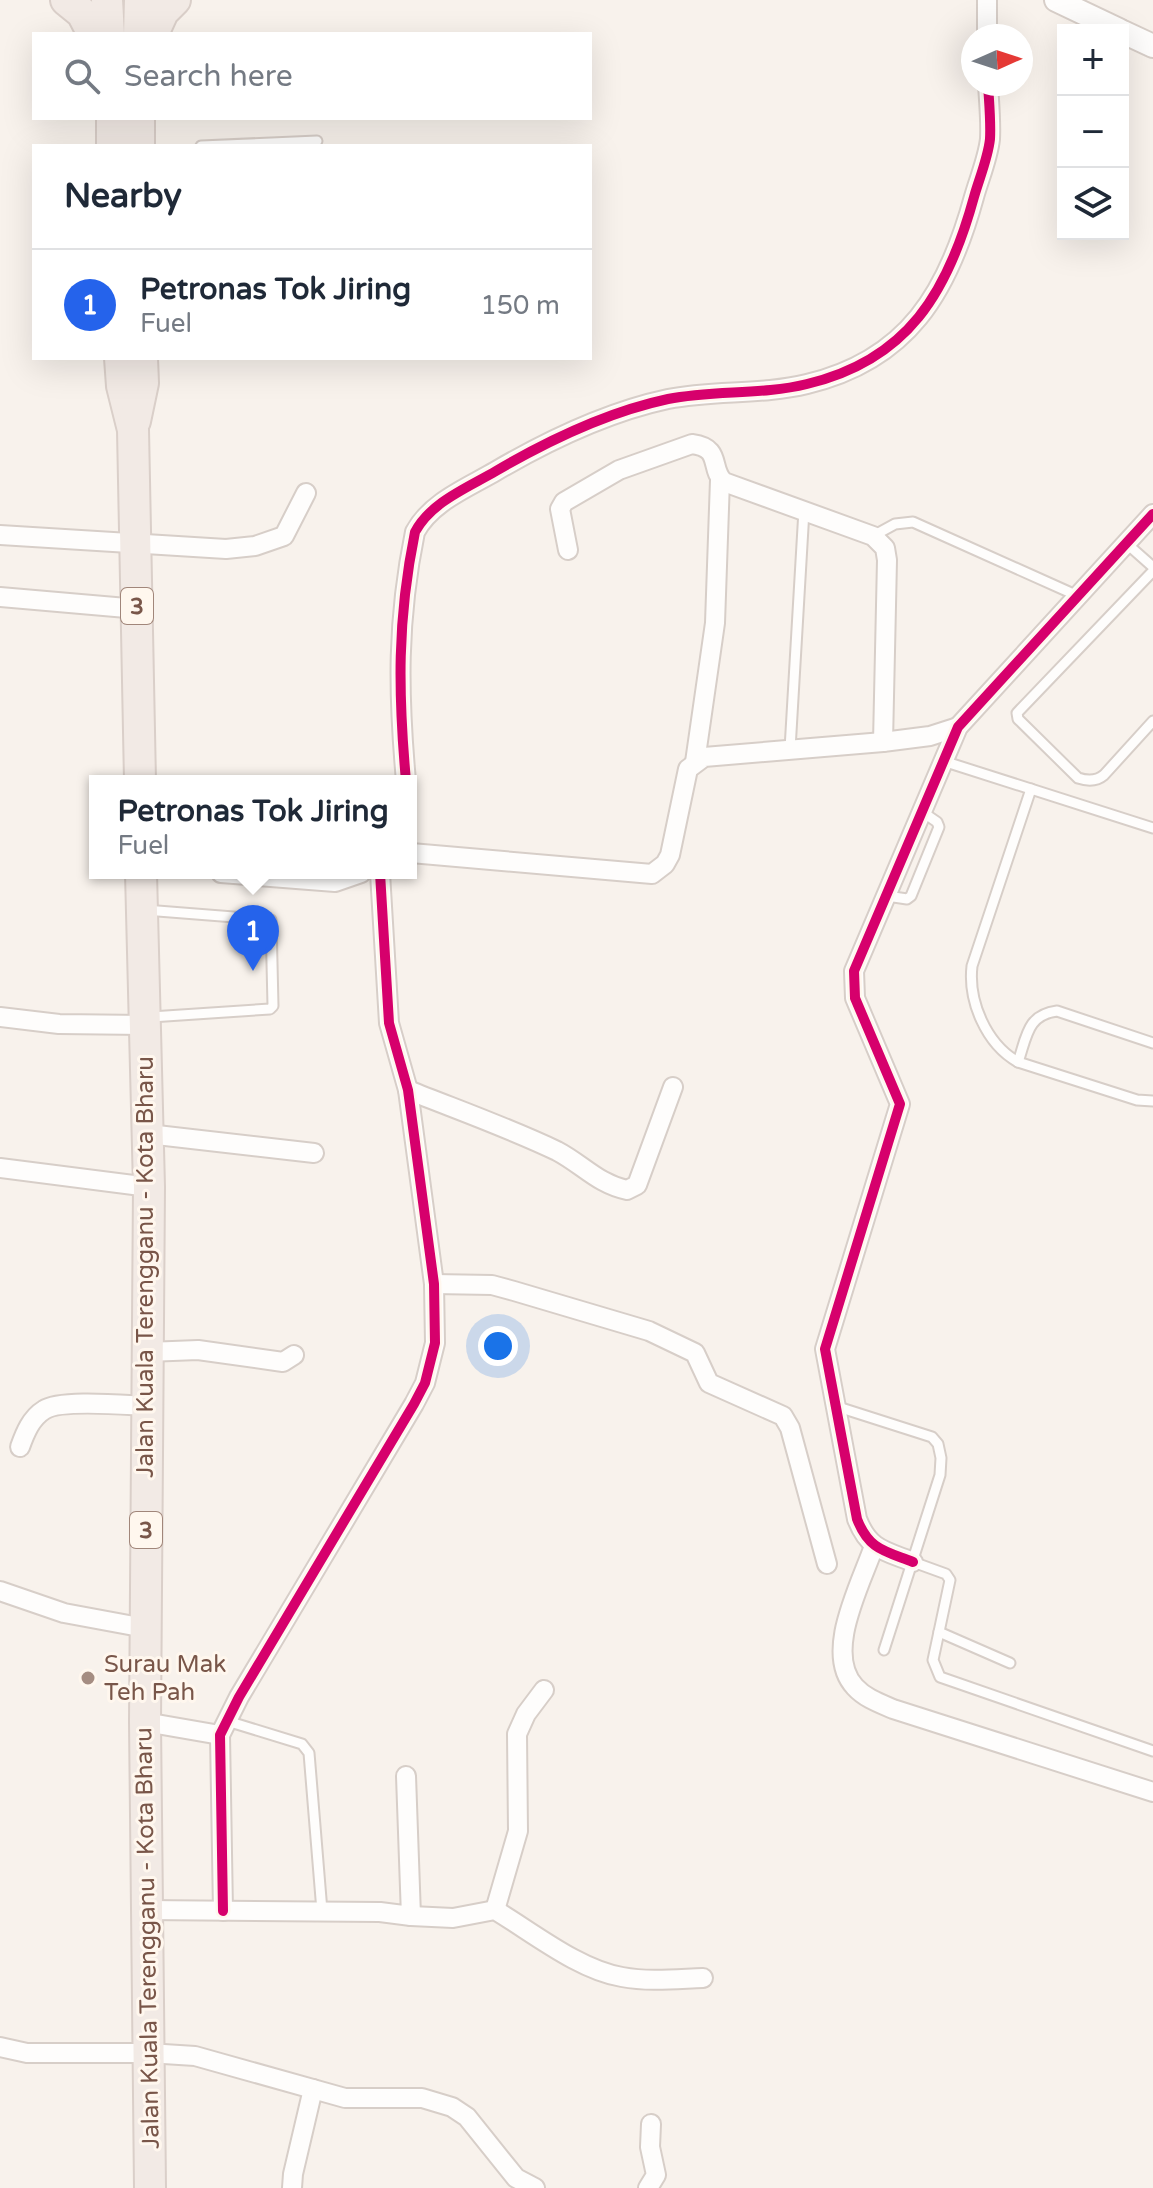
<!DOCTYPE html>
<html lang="en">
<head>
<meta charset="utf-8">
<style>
  :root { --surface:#fff; --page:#f2f2f3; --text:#1f2937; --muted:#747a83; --line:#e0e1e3; --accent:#2563eb }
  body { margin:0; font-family:"Varela Round",sans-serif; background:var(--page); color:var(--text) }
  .controls { position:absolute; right:24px; top:24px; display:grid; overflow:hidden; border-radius:0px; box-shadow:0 8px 32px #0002 }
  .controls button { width:72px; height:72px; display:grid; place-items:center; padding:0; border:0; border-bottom:2px solid var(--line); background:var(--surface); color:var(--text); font:40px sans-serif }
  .compass { position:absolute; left:961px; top:24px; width:72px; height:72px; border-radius:50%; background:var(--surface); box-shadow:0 8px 32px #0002; rotate:87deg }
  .you { position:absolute; left:498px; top:1346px; width:28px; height:28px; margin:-20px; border:6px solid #fff; border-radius:50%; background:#1a73e8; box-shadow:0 0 0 12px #1a73e833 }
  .badge { display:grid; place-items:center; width:52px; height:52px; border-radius:50%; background:var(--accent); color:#fff; font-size:26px; font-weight:700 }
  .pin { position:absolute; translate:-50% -66px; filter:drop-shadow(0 2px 4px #0008) }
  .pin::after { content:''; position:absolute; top:42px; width:28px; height:24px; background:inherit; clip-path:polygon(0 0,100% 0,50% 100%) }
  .popup { position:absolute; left:89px; top:775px; width:328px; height:104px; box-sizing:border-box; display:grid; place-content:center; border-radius:0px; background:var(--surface); filter:drop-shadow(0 2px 6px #0005); font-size:26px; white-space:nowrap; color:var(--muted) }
  .popup b { font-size:30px; color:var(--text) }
  .popup::after { content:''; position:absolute; left:50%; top:100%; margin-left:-16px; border:16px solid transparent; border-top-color:var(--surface) }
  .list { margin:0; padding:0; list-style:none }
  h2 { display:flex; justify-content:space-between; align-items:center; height:104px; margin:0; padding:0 32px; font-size:34px }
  h2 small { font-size:26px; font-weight:400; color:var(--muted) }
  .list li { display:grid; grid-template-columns:52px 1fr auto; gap:24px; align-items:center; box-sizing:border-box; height:112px; padding:0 32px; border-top:2px solid var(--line) }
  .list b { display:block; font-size:30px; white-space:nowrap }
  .list p { margin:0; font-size:26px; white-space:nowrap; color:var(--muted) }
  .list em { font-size:26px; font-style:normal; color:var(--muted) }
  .icon { flex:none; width:44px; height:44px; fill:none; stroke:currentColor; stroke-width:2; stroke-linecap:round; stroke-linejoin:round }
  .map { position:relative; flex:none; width:1153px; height:2188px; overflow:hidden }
  .search { position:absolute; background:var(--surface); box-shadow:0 8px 32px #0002; left:32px; top:32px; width:560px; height:88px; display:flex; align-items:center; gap:20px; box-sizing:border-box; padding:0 28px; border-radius:0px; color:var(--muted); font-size:30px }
  .panel { position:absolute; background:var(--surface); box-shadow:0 8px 32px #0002; left:32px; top:144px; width:560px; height:216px; border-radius:0px }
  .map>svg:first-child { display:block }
</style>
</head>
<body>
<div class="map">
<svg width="1153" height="2188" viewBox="0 0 1153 2188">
  <rect width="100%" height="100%" fill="#f8f2ec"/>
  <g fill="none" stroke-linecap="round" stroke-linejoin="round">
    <!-- service casing -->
    <g stroke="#d7cec8" stroke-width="13">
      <g id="service">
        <polyline points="201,146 317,141"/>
        <polyline points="873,536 895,524 913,522 1078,596"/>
        <polyline points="1126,543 1153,567"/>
        <path d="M1153,571L1017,713L1018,719L1078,778C1087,781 1097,781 1104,775L1153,721"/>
        <polyline points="790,749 804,510"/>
        <polyline points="943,761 1153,828"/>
        <path d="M1031,789L972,966C968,1001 986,1044 1018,1062L1137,1100L1153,1101"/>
        <polyline points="887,896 907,899 911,896 939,827 937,822 921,811"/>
        <polyline points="145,910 271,920 273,1006 270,1009 151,1017"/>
        <path d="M1018,1062C1027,1036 1027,1015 1057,1011L1153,1043"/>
        <polyline points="835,1406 932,1437 938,1444 941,1458 940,1475 884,1650"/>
        <polyline points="913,1562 946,1574 950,1580 933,1660 940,1677 1153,1751"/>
        <polyline points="939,1632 1010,1663"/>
        <polyline points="227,1721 302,1744 309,1753 322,1911"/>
      </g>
    </g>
    <!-- minor casing -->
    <g stroke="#d7cec8" stroke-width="22">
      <g id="minor">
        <polyline points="987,0 987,36"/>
        <polyline points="0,535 226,549 255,546 284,536 306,493"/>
        <path d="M568,550L560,509L564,502L619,470L692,444C723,448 709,469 724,482L873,536L885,548L887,560L883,742"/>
        <polyline points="0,597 138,609"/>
        <polyline points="695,762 715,623 720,480"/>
        <path d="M406,781C398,692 397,620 415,532C431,502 467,488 496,471C549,440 607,412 668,399C714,390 762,395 807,384C908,360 948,292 974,197C979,179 988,158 990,139C991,121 989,102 988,84"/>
        <polyline points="411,853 652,874 665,864 670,855 688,769 704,757 883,742 930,736 958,727"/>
        <polyline points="221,873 335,882 361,873"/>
        <polyline points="0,1017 59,1024 144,1025"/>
        <path d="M408,1090C458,1110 509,1128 557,1151C582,1164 598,1184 627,1190L637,1185L673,1087"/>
        <polyline points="148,1134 314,1153"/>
        <polyline points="0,1168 149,1187"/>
        <polyline points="434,1284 492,1285 514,1291 649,1331 695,1353 709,1383 783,1416 790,1428 827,1564"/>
        <polyline points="147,1352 198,1350 283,1362 294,1355"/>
        <path d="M20,1447C25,1433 31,1418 44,1410C60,1399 124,1405 147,1406"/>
        <path d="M874,1546C861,1584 823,1653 855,1687C865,1698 879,1703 893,1709L1153,1792"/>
        <path d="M913,1562C885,1551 869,1550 857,1519L825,1349L900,1104L855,998L854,971L958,727L1153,514"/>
        <polyline points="0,1591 64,1613 145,1628"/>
        <polyline points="145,1722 220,1735"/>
        <polyline points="146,1910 380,1912 411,1916 406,1776"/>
        <polyline points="495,1910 518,1831 517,1734 526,1714 544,1690"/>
        <polyline points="223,1911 220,1735 239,1697 414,1404 425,1383 435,1343 434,1284 408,1090 389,1023 380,873"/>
        <path d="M411,1916L453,1918L495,1910C532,1932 579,1970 622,1977C649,1982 676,1979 703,1978"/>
        <polyline points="0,2047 27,2053 148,2053 195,2056 345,2098 422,2098 452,2107 467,2117 516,2178 535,2188"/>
        <polyline points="292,2188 293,2174 313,2089"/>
        <polyline points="648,2188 656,2175 650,2147 651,2124"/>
      </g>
    </g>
    <!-- tertiary casing -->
    <g stroke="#d7cec8" stroke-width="26">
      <g id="tertiary">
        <polyline points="1056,0 1119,30"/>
        <polyline points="1123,32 1153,46"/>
      </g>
    </g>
    <!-- trunk casing -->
    <g stroke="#dacfc9" stroke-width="34">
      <g id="trunk">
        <polyline points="66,0 82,13 93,34"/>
        <polyline points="107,0 109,34"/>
        <polyline points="139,34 140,0"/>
        <polyline points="153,34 163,12 175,0"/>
        <polyline points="112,118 112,146"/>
        <polyline points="139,118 139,146"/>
        <polyline points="120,358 122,386 133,430 140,781"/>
        <polyline points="135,421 143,383 142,358"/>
        <polyline points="141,873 149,1187 145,1722 150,2188"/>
      </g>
    </g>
    <!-- service -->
    <use href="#service" stroke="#fefdfc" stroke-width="9"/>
    <!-- minor -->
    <use href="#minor" stroke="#fefdfc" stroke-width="18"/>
    <!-- tertiary -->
    <use href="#tertiary" stroke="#fefdfc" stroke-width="22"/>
    <!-- trunk -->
    <use href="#trunk" stroke="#f2eae5" stroke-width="30"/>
    <!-- cycleway casing -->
    <g stroke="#fff7ee" stroke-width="15">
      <g id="cycleway">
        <path d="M406,781C398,692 397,620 415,532C431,502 467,488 496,471C549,440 607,412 668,399C714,390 762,395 807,384C908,360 948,292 974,197C979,179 988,158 990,139C991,121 989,102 988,84"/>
        <path d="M913,1562C885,1551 869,1550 857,1519L825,1349L900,1104L855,998L854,971L958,727L1153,514"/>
        <polyline points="223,1911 220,1735 239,1697 414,1404 425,1383 435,1343 434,1284 408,1090 389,1023 380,873"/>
      </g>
    </g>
    <!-- cycleway -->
    <use href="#cycleway" stroke="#d6006c" stroke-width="10"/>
  </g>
  <!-- markers -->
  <circle fill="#a58d82" stroke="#fff7ee" stroke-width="3" cx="88" cy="1678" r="8"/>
  <g text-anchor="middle" stroke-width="6" stroke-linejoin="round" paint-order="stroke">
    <!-- shield labels -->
    <g fill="#fff7ee" stroke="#a1867a" stroke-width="2">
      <rect x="121" y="588" width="32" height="36" rx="6"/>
      <rect x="130" y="1512" width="32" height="36" rx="6"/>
    </g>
    <g font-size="22" font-weight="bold" fill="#795649">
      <text x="137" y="614">3</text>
      <text x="146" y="1538">3</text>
    </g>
    <!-- street labels -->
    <g font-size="24" fill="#795649" stroke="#fff7ee">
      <text transform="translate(145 1267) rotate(-90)" y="8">Jalan Kuala Terengganu - Kota Bharu</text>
      <text transform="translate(147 1938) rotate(-91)" y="8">Jalan Kuala Terengganu - Kota Bharu</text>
    </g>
    <!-- poi labels -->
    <g font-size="24" fill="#795649" stroke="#fff7ee" text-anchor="start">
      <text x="104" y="1672">Surau Mak<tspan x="104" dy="28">Teh Pah</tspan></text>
    </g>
  </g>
</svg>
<div class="controls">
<button>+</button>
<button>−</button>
<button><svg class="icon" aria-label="layers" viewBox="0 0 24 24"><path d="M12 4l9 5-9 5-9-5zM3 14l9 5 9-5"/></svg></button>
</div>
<svg class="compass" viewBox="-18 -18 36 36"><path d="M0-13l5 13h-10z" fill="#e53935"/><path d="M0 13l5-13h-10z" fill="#747a83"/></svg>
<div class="you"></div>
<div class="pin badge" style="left:253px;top:971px">1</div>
<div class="popup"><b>Petronas Tok Jiring</b>Fuel</div>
<div class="search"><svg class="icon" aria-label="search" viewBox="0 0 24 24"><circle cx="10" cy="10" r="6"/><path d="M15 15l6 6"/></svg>Search here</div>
<section class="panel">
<h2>Nearby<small></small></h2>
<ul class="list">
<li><span class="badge">1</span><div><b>Petronas Tok Jiring</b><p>Fuel</p></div><em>150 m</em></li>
</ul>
</section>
</div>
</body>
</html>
